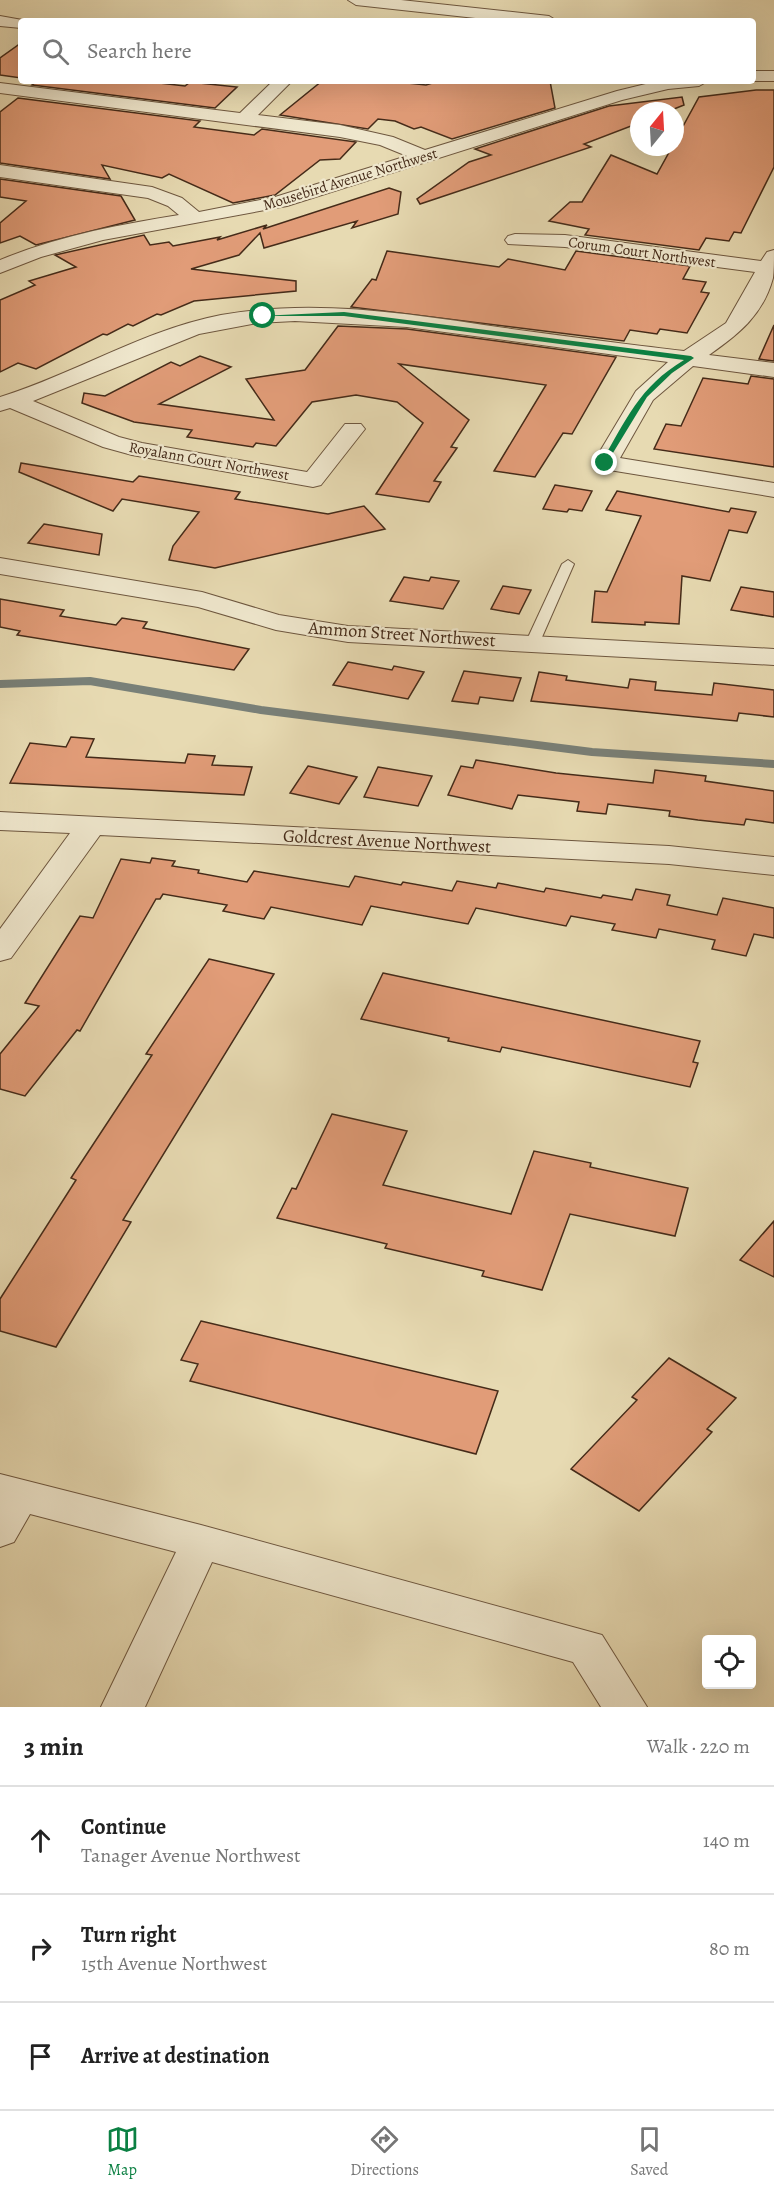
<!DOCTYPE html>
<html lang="en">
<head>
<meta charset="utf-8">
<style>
  :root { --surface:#fff; --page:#f6f6f6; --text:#222; --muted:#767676; --line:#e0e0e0; --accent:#0b8043 }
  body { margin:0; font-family:Alegreya,serif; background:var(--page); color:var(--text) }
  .controls { position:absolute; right:18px; bottom:18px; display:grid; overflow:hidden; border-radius:6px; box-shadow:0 6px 24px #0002 }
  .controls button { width:54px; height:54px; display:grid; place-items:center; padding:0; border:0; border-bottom:2px solid var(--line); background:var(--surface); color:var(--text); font:30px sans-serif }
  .compass { position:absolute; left:630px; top:102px; width:54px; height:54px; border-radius:50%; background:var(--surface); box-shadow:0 6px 24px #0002; rotate:18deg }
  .stop { position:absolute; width:18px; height:18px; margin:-14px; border:4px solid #0b8043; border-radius:50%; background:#fff }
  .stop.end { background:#0b8043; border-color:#fff; box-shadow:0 2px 6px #0008 }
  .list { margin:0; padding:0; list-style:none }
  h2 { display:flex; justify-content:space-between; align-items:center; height:78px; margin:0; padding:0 24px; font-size:26px }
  h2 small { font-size:20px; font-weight:400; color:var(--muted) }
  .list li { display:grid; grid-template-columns:39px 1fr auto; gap:18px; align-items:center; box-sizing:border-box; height:108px; padding:0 24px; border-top:2px solid var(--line) }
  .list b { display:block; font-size:22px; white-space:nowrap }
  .list p { margin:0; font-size:20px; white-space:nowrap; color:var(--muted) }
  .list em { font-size:20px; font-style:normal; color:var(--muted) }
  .icon { flex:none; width:33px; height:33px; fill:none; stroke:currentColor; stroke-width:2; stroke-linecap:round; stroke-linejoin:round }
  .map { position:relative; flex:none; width:774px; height:1707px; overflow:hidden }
  .search { position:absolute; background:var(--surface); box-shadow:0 6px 24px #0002; left:18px; right:18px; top:18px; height:66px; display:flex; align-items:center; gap:15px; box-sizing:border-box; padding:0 21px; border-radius:6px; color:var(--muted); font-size:22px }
  .sheet { height:402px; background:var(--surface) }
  nav { display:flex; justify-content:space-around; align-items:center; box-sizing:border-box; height:84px; border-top:2px solid var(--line); background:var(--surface); font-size:16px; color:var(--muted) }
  nav a { display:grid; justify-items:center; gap:3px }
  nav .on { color:var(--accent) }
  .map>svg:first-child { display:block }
</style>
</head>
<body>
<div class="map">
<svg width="774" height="1707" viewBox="0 0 774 1707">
  <rect width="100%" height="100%" fill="#e7dab2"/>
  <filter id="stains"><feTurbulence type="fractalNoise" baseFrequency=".00333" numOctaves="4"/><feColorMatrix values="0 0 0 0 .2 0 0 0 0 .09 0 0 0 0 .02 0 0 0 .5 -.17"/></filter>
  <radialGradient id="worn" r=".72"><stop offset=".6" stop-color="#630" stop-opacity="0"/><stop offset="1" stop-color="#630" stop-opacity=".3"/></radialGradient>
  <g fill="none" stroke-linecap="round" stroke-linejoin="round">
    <!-- stream -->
    <polyline stroke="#798078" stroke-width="8" points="0,684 90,681 261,710 592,752 774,764"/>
  </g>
  <!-- building -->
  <g fill="#e19c78" stroke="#452b19" stroke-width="1.5">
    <polygon points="21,43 21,78 0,75 0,58"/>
    <polygon points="37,81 142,81 185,86 189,83 199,83 237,87 215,108 32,85"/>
    <polygon points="322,81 389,81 426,85 439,81 550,81 555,108 452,139 421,127 414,129 395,121 378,119 368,129 280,115"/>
    <polygon points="756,90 774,90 774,167 741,233 734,232 729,241 706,238 699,250 585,235 589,229 549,221 570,202 582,202 611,155 657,174 672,147 675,147 675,141 699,97"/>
    <polygon points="682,97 684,105 669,111 639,111 639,123 584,144 591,147 420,204 417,199 469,162 491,155 475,149 609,106"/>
    <polygon points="18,98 200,121 194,127 254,135 262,129 356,142 340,159 320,160 275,195 233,203 169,174 162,178 102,165 110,179 0,163 0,112"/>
    <polygon points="0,179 121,196 135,220 36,245 20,236 0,243 0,223 26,201 0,197"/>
    <polygon points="389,188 401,192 398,214 352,228 357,221 264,248 260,233 239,255 191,269 296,281 296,291 194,301 161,315 157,314 133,326 128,324 107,335 103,334 36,369 18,363 0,372 0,300 35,285 29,281 76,267 55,255 144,235 150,245 169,242 173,246 220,237 217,240 267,225 263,229"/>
    <polygon points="387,251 499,267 508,259 565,270 576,251 690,266 683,279 706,282 701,292 709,293 687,333 660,329 657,334 630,330 624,341 351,307 372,279 376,280"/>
    <polygon points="774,325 774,361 759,359"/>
    <polygon points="338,326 407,329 616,357 572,434 563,433 535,477 494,471 546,385 399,364 469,420 451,447 457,448 434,481 441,482 429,502 376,494 423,423 397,402 356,395 312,402 276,446 256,443 253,447 187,437 192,430 134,422 82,403 84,393 105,396 171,362 180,366 200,356 231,367 159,404 274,420 246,379 305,370"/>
    <polygon points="751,376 774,379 774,467 654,449 666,424 681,426 703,378 748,384"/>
    <polygon points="21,463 133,482 139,476 240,492 235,499 328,514 364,506 385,529 215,568 169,560 173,546 199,512 122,499 113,511 19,472"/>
    <polygon points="555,485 592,491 582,511 569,509 567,512 543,509"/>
    <polygon points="617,491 729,512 731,508 756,512 747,533 729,530 710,581 682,576 679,624 645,622 645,625 592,622 595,591 607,592 641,516 606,510"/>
    <polygon points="44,524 102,534 99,555 28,543"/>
    <polygon points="404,577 429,581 431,577 459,581 443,609 390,601"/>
    <polygon points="503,586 531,590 519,614 491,609"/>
    <polygon points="741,587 774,592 774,617 731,610"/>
    <polygon points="0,599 64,610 60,616 116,625 122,618 147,622 143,628 249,649 234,670 17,635 20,631 0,627"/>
    <polygon points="348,662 392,670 394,666 424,672 408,699 333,685"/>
    <polygon points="464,671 521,678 513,701 480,697 478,704 452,701"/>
    <polygon points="539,672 567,676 566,680 628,688 630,679 656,682 655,690 712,695 714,683 774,690 774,717 739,713 737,721 531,701"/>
    <polygon points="71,737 94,739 86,757 185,763 188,754 215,756 212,765 252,767 244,795 10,783 30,743 66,747"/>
    <polygon points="476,760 556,773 653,783 655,770 706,776 705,781 774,791 774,823 746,819 744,825 698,820 669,816 670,811 608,804 606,814 577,811 579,802 518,795 512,809 448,795 461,766 473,768"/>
    <polygon points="308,766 357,777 339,804 290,793"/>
    <polygon points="378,767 432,776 418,806 364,797"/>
    <polygon points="152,858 175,861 172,866 199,870 198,873 247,882 254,871 349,887 355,876 401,885 403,882 452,891 457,881 496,888 498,883 544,892 546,888 601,898 603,895 632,900 636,889 670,895 667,905 717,915 723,898 774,908 774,938 754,934 746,956 712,949 715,940 659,929 656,938 612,930 615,924 571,916 566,926 476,908 468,924 371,906 362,925 271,907 264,919 223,911 227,905 163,894 160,899 156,899 80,1031 77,1030 25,1096 0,1089 0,1054 39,1006 25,1003 80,916 93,918 121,859 150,863"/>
    <polygon points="209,959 274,974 123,1220 131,1222 56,1347 0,1331 0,1299 76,1180 71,1178 152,1055 146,1054"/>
    <polygon points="383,973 700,1041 693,1062 698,1063 690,1087 502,1047 500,1052 448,1041 449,1038 361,1019"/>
    <polygon points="332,1114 407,1131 383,1185 511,1214 534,1151 591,1163 590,1167 688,1188 675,1236 570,1214 542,1290 482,1276 484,1271 385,1248 387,1244 277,1218 292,1188 296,1189"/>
    <polygon points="774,1221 774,1277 740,1260"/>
    <polygon points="201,1321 498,1391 476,1454 190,1381 198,1364 181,1360"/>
    <polygon points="669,1358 736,1398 707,1429 712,1432 639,1511 571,1469 637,1400 632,1397"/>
  </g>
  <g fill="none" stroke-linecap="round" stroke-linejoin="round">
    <!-- service casing -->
    <g stroke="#6e573f" stroke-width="2">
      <polygon id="service" points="568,560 574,564 539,644 532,648 527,647 525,644 562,564"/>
    </g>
    <!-- minor casing -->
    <g stroke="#6e573f" stroke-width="2">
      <g id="minor">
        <polygon points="348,0 401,0 549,16 557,21 503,21 356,5"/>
        <polygon points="0,16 28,21 21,21 21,28 0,26"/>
        <polygon points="753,71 774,71 774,81 752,81"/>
        <path d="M273,81H292L258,115L340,125L393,137L425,150L617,91L658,81H708L699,86L668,89L622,100L287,206L103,240L41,257L0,273V260C58,236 117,225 179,215L168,206L148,198L0,177V165L152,187L182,198L199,212L275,197L407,156L380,145L340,137L0,93V83L240,113Z"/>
        <path d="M515,234L565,235L761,261L767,252L774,250C774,258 774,270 773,278C763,315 739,334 709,355L774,363V377L693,366L653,400L620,458L774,483V497L597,468L593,463L636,391L668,362L407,327L295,321L257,323L199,334L33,401L119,437L142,443L307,472L345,424H361L365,429L361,434L321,485L313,487L132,455L103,447L10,408L0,411V397C75,374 143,330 221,315C315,298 411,314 505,328C565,336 625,344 684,351L726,323L755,272L565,247L508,244L505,240L508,236Z"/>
        <polygon points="0,558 202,592 279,615 348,626 774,649 774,665 348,642 276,630 198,607 0,574"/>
        <polygon points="0,812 669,846 774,857 774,875 669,864 100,835 11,958 0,961 0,929 70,833 0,830"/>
        <polygon points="0,1474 201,1525 602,1635 647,1707 601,1707 573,1662 212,1562 145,1707 101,1707 176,1552 30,1514 14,1542 0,1547"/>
      </g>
    </g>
    <!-- service -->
    <use href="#service" fill="#efe7cd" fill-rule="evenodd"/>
    <!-- minor -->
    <use href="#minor" fill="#efe7cd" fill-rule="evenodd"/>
  </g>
  <!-- route -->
  <path fill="#0b8043" d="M344,312L691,356L694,358L672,373L647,397L605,466L601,463C626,420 639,387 684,360L344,316H259Z"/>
  <g text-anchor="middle" stroke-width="4.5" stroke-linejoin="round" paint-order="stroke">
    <!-- far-street labels -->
    <g font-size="15" fill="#452b19" stroke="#efe7cd">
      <text transform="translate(350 179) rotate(-17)" y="5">Mousebird Avenue Northwest</text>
      <text transform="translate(642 252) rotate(8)" y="5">Corum Court Northwest</text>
      <text transform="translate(209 461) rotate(10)" y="5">Royalann Court Northwest</text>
    </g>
    <!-- street labels -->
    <g font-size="18" fill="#452b19" stroke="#efe7cd">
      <text transform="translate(402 634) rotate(4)" y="6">Ammon Street Northwest</text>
      <text transform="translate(387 841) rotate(3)" y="6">Goldcrest Avenue Northwest</text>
    </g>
  </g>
  <rect width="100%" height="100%" filter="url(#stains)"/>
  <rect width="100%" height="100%" fill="url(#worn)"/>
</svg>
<div class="controls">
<button><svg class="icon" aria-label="locate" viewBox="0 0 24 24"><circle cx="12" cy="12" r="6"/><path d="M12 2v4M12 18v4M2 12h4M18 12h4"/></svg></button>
</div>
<svg class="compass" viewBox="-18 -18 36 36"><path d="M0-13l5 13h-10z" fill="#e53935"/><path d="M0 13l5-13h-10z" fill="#767676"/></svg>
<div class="stop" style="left:263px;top:316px"></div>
<div class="stop end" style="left:605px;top:463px"></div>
<div class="search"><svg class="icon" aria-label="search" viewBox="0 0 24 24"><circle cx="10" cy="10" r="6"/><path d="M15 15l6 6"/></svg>Search here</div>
</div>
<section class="sheet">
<h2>3 min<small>Walk · 220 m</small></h2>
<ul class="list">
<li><svg class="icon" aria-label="ahead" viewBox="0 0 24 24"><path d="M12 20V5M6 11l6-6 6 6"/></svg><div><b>Continue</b><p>Tanager Avenue Northwest</p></div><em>140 m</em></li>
<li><svg class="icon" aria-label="right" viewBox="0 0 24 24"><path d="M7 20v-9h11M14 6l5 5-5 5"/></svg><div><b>Turn right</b><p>15th Avenue Northwest</p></div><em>80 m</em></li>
<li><svg class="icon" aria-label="arrive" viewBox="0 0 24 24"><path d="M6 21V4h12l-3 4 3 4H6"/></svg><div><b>Arrive at destination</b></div></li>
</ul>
</section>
<nav>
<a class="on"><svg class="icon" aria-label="map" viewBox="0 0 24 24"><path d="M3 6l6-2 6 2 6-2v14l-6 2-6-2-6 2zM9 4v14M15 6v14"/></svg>Map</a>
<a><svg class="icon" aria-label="directions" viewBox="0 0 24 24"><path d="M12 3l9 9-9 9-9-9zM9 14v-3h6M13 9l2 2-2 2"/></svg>Directions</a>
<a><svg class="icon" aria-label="saved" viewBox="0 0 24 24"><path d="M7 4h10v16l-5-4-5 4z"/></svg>Saved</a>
</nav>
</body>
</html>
